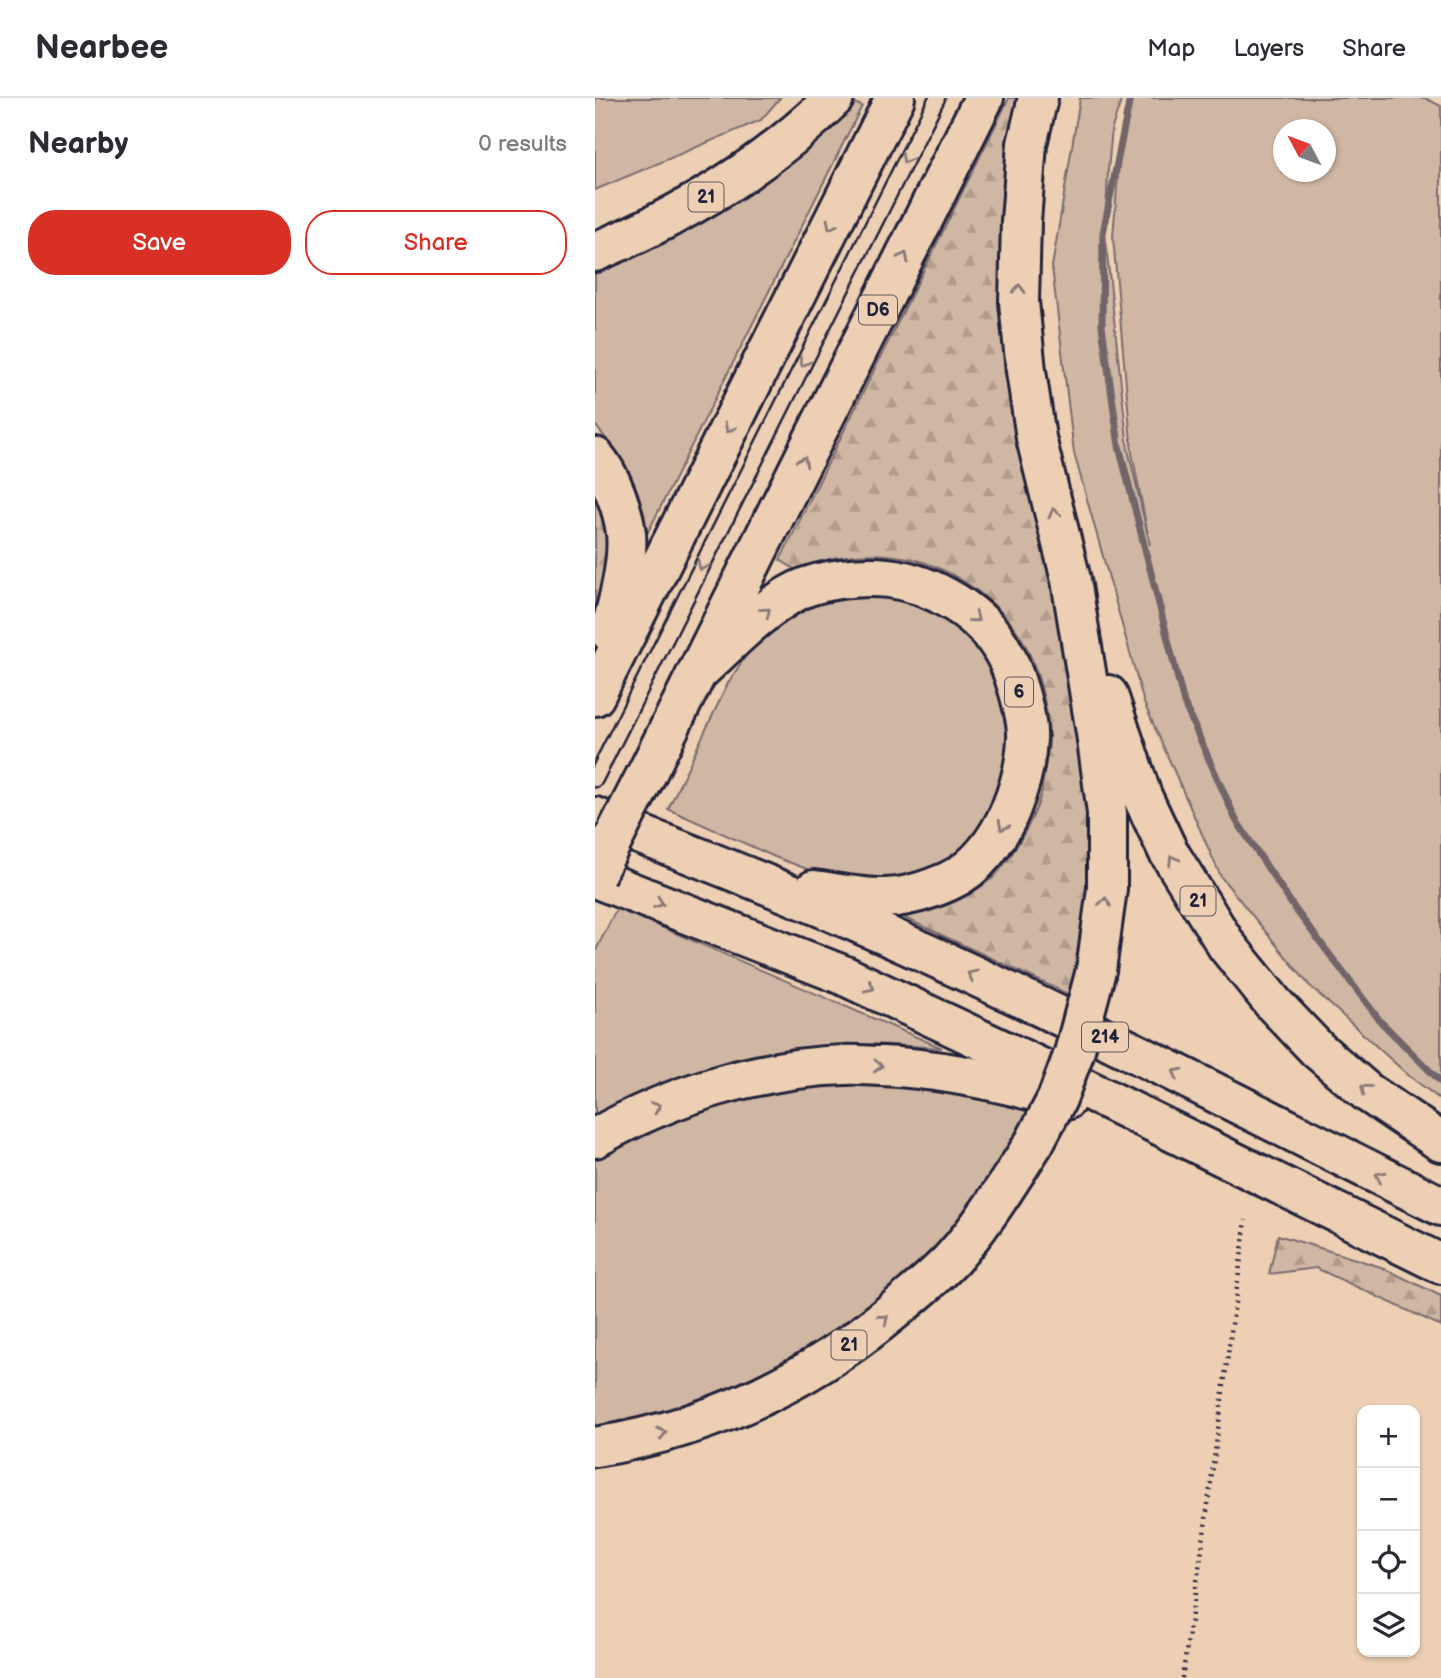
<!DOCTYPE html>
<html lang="en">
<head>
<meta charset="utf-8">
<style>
  :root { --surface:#fff; --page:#f2f2f3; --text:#2b2b33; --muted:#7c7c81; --line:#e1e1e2; --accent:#d93025 }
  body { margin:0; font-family:"Balsamiq Sans",sans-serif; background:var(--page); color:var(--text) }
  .controls { position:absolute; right:21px; bottom:21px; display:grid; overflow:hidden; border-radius:14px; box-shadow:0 2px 5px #0004 }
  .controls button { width:63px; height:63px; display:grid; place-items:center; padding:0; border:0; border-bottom:2px solid var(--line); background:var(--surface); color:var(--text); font:35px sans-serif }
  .compass { position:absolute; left:678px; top:21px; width:63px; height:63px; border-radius:50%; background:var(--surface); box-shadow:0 2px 5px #0004; rotate:311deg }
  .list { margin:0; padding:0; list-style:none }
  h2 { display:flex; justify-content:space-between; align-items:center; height:91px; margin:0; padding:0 28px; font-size:30px }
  h2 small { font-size:23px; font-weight:400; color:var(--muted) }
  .actions { display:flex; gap:14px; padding:21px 28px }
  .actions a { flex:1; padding:16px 0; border:2px solid var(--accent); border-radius:28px; text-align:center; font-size:24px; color:var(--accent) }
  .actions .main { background:var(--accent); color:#fff }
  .icon { flex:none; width:38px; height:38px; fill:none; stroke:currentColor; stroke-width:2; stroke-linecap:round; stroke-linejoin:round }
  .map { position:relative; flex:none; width:846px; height:1580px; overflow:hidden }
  header { display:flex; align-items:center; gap:42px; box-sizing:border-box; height:98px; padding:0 35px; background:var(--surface); border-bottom:2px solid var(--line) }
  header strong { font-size:33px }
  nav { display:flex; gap:38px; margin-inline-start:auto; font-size:24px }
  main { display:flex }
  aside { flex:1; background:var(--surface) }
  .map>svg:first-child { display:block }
</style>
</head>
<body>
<header>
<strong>Nearbee</strong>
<nav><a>Map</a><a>Layers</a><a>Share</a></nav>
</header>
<main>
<aside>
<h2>Nearby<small>0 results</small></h2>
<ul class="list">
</ul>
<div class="actions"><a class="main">Save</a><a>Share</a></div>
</aside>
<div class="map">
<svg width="846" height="1580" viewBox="0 0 846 1580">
  <defs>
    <pattern id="forest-firs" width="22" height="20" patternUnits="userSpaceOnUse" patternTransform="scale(1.75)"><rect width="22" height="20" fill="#d0b7a3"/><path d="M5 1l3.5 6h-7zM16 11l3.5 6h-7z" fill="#b29d8d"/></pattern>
  </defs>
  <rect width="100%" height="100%" fill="#edd0b4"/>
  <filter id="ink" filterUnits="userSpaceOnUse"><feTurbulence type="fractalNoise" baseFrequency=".0143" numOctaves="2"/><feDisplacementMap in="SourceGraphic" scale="14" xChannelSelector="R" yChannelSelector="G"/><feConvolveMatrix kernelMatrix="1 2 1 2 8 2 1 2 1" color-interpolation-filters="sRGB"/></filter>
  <g filter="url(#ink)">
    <!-- green -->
    <g fill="#d0b7a3" stroke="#796c6f" stroke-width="2" fill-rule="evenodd">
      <polygon points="0,0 185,0 166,22 0,92"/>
      <path d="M485,0H527L517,30L513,73L510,137L533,351L555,447L537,355L518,139L527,29L536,0H830L846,8V1002L813,977L714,887L626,779L549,605L479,355L457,169ZM688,32H730V74H688Z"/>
      <polygon points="259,5 267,8 50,440 41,392 25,358 0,327 0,169 219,42"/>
      <polygon points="273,487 356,513 411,582 415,689 352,774 257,788 180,759 73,711 133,585 156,550 183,524 208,508"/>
      <path d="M22,810L347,950C318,948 290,946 261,946C170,948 80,975 0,1018V854Z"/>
      <path d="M223,980L441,998C427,1025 414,1051 397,1077C307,1213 160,1303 0,1329V1055L54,1027Z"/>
    </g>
    <!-- forest -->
    <g fill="url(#forest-firs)" stroke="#796c6f" stroke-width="2">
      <path d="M414,0H427L445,427L488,622L499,694L492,833L475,897L308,819C341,814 369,803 395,782C414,766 440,720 446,696C448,685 449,675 451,664C452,656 455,647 454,638C453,609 442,566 427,541C403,502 358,470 313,460C289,455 263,455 239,460C227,462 215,469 205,474L185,462Z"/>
      <polygon points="0,383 18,438 0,538"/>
      <polygon points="683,1137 786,1169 846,1198 846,1228 721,1170 674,1176"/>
    </g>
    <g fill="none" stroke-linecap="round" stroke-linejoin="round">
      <!-- stream -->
      <polyline stroke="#71656a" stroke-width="7" points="535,0 508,135 507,228 524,348 589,605 641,722 700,811 786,924 846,984"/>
      <!-- service casing -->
      <g stroke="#22223b" stroke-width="19">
        <polyline id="service" points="0,681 342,0"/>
      </g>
      <!-- trunk casing -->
      <g stroke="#22223b" stroke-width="44">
        <g id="trunk">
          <path d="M0,154C89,117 171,68 239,0"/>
          <path d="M0,359C16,378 28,411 31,435C34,464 23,506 15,534"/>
          <path d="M102,575C133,547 167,510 204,492C227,481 268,477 293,480C337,485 388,515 409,555C416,567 420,581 424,594C428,609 433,626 432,641C431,666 424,691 415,713C403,741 383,770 354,783C334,792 309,800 287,800C265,800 241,795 219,792"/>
          <polyline points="0,598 300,0"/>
          <polyline points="51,677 177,424"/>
          <path d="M0,719C91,754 181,789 270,828C466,914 655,1013 846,1108"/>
          <polyline points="0,780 248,877 493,992 846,1166"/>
          <path d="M0,1040C75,997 163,970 250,967C262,966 275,968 287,968C350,971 410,984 471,1002"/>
        </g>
      </g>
      <!-- motorway casing -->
      <g stroke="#22223b" stroke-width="44">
        <g id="motorway">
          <polyline points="443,0 432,46 426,123 424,204 431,273 441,340 476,482 501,635 512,715 512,791 501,872"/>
          <polyline points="177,424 389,0"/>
          <polyline points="513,597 547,698 573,753 632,848 679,906 723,952 772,994 846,1044"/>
          <path d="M0,1349C112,1331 209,1287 296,1215C317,1198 338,1181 356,1162C388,1127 413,1085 439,1045"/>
        </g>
      </g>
      <!-- path -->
      <polyline stroke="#22223b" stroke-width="4.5" stroke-dasharray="2 5" stroke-linecap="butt" points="587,1580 607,1451 651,1122"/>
      <!-- service -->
      <use href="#service" stroke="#edd0b4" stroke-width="14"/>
      <!-- trunk -->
      <use href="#trunk" stroke="#edd0b4" stroke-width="38"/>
      <!-- motorway -->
      <use href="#motorway" stroke="#edd0b4" stroke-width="38"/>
      <!-- trunk-bridge casing -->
      <g stroke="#22223b" stroke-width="44" stroke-linecap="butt">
        <polyline id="trunk-bridge" points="0,777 51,677"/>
      </g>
      <!-- motorway-bridge casing -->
      <g stroke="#22223b" stroke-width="44" stroke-linecap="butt">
        <polyline id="motorway-bridge" points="439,1045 462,1001 479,955 501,872"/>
      </g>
      <!-- trunk-bridge -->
      <use href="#trunk-bridge" stroke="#edd0b4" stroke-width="38"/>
      <!-- motorway-bridge -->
      <use href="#motorway-bridge" stroke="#edd0b4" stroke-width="38"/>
    </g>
    <!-- one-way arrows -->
    <defs><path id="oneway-chevron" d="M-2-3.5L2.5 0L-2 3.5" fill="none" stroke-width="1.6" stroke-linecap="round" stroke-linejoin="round" transform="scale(1.75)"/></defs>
    <g stroke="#887978">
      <use href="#oneway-chevron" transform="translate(311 61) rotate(117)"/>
      <use href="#oneway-chevron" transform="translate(236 127) rotate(117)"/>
      <use href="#oneway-chevron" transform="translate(309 159) rotate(-63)"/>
      <use href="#oneway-chevron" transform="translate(424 191) rotate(-89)"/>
      <use href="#oneway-chevron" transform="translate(209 264) rotate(117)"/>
      <use href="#oneway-chevron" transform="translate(134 330) rotate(117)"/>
      <use href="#oneway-chevron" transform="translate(208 363) rotate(-63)"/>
      <use href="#oneway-chevron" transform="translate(459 415) rotate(-104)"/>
      <use href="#oneway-chevron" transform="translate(107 468) rotate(117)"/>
      <use href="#oneway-chevron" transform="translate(171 514) rotate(-40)"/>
      <use href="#oneway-chevron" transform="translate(380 520) rotate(39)"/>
      <use href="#oneway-chevron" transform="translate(408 728) rotate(117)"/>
      <use href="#oneway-chevron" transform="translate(578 762) rotate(-120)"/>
      <use href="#oneway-chevron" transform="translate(510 804) rotate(-82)"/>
      <use href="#oneway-chevron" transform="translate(64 805) rotate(21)"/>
      <use href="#oneway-chevron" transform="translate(377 877) rotate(-155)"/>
      <use href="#oneway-chevron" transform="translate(275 889) rotate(25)"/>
      <use href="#oneway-chevron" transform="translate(283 968) rotate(2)"/>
      <use href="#oneway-chevron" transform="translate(582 975) rotate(-153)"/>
      <use href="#oneway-chevron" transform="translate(770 991) rotate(-141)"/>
      <use href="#oneway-chevron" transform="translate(61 1009) rotate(-21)"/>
      <use href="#oneway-chevron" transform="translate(785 1078) rotate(-153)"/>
      <use href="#oneway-chevron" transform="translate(289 1221) rotate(-39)"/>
      <use href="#oneway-chevron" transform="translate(67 1335) rotate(-15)"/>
    </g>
  </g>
  <g text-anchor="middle" stroke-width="6" stroke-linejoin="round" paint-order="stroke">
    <!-- shield labels -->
    <g fill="#edd0b4" stroke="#5f565f" stroke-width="2">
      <rect x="93.5" y="84.5" width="35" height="29" rx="5"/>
      <rect x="264" y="197.5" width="38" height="29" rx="5"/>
      <rect x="410" y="579.5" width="28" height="29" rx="5"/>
      <rect x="585.5" y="788.5" width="35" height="29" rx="5"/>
      <rect x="487" y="924.5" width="46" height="29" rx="5"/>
      <rect x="236.5" y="1232.5" width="35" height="29" rx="5"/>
    </g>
    <g font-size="18" font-weight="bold" fill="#22223b">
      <text x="111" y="105">21</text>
      <text x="283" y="218">D6</text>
      <text x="424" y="600">6</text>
      <text x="603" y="809">21</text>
      <text x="510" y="945">214</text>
      <text x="254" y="1253">21</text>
    </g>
  </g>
</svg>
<div class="controls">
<button>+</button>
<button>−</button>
<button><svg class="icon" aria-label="locate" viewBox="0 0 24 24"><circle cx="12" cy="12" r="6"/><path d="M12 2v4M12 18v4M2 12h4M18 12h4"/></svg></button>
<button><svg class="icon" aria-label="layers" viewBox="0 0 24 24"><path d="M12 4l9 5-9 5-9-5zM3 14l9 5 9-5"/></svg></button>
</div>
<svg class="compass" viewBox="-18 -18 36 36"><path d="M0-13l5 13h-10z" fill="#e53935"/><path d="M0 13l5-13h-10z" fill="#7c7c81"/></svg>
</div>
</main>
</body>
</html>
